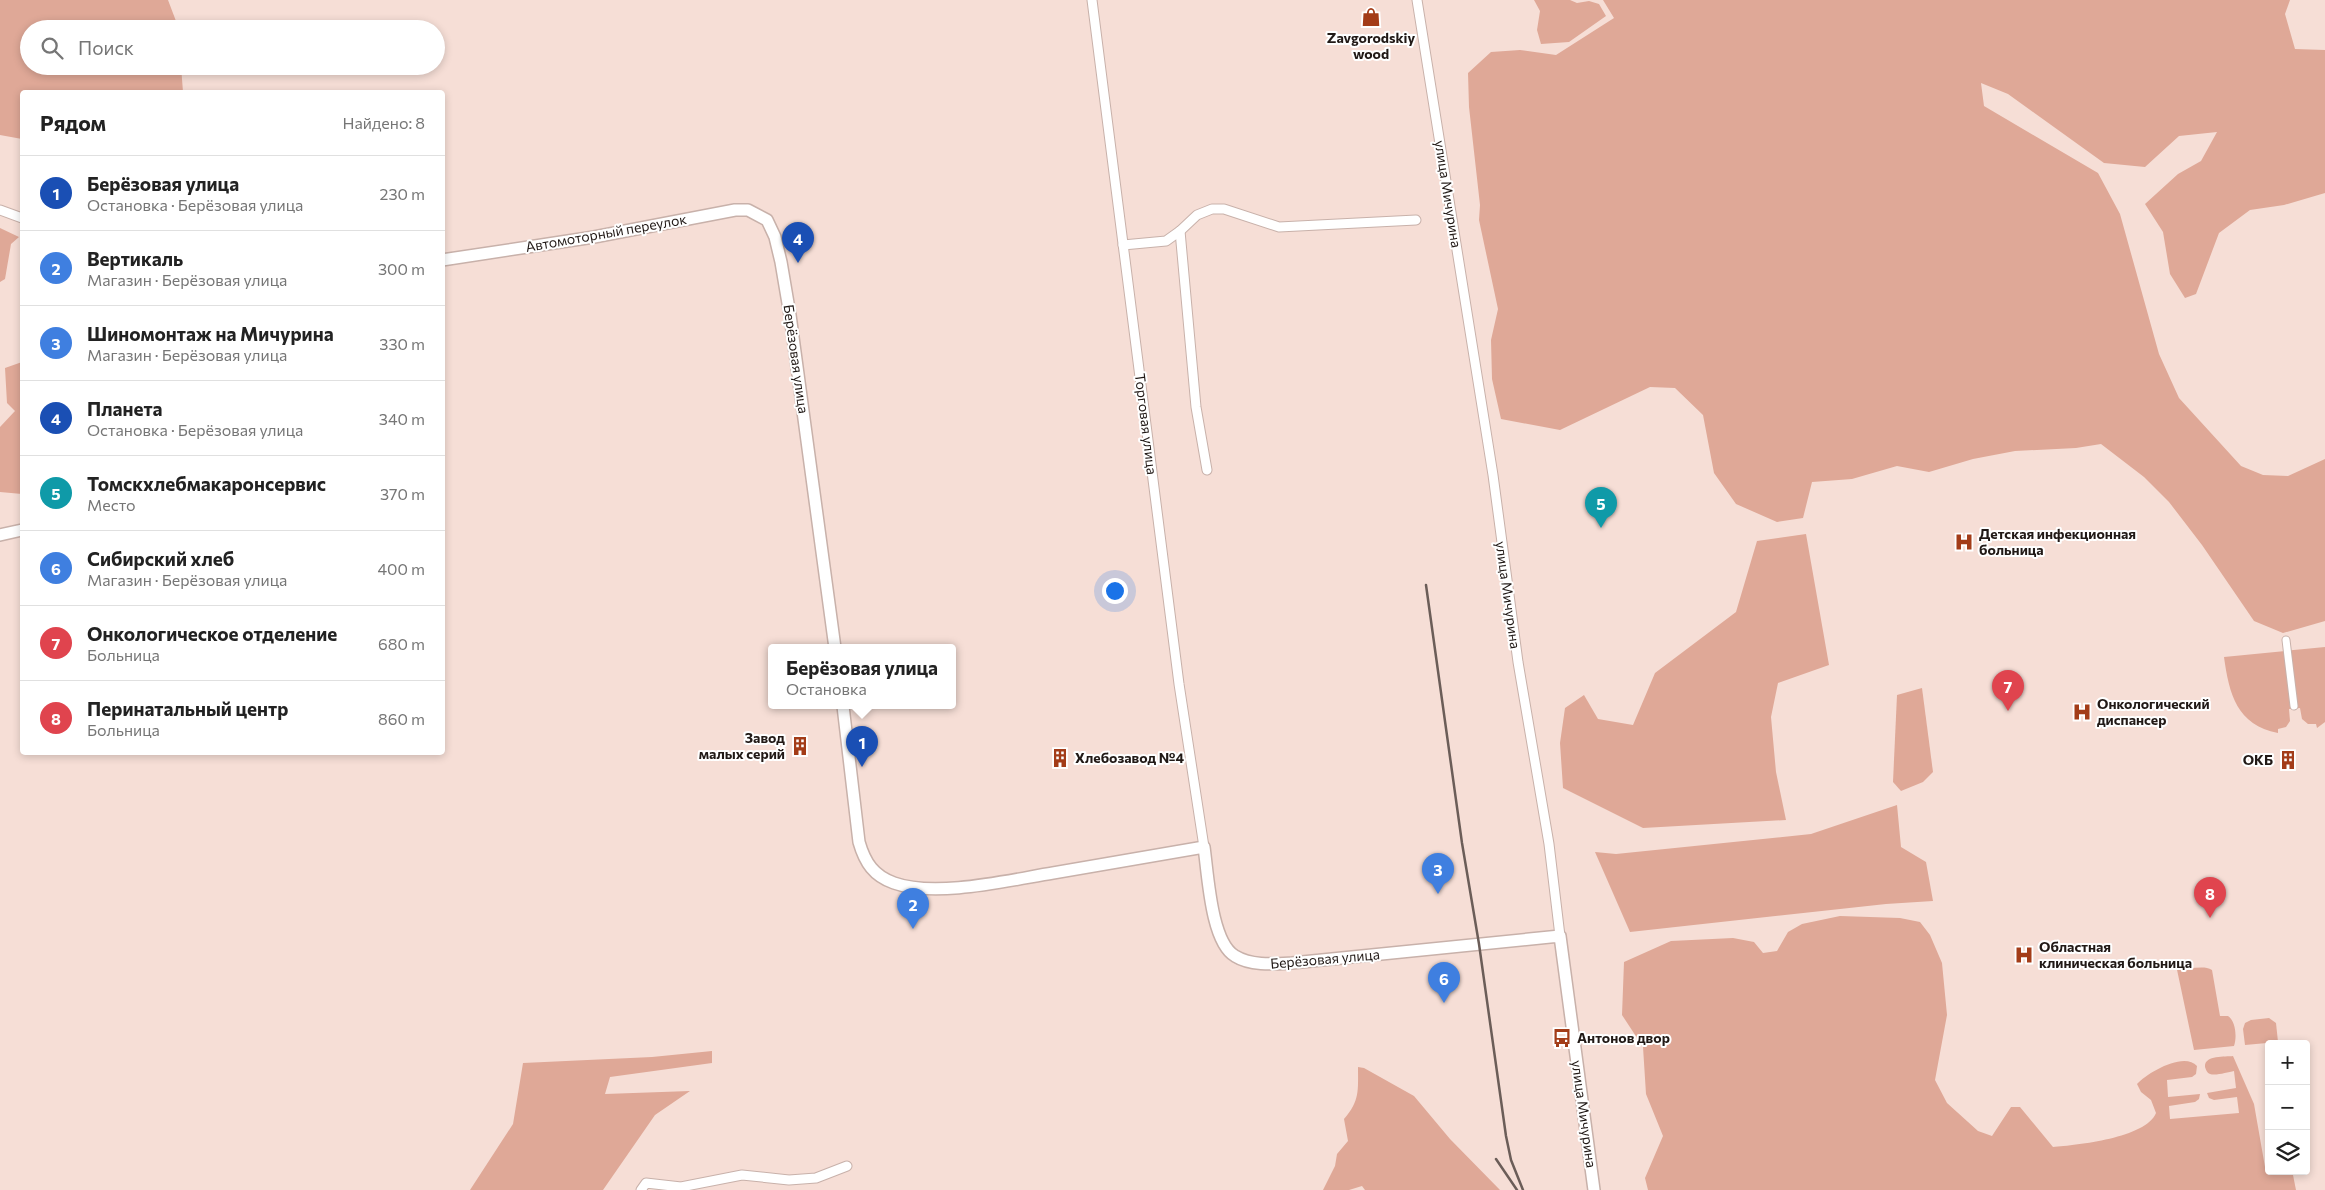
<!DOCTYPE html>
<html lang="ru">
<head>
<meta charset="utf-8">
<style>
  :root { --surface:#fff; --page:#f2f2f2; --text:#222; --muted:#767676; --line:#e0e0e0; --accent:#a33c18 }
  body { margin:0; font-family:Commissioner,sans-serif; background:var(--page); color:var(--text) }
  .controls { position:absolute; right:15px; bottom:15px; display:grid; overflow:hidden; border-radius:5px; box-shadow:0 2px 8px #0003 }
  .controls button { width:45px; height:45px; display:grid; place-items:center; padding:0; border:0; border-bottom:1px solid var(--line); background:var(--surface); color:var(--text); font:25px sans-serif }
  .you { position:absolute; left:1114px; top:590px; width:18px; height:18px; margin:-12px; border:4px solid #fff; border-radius:50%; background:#1a73e8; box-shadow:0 0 0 8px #1a73e833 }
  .badge { display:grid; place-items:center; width:32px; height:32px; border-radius:50%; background:var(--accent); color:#fff; font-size:16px; font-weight:700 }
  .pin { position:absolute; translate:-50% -41px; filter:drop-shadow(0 1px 2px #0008) }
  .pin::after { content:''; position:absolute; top:26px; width:18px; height:15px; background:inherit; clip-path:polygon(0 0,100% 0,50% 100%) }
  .popup { position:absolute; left:768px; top:644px; width:188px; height:65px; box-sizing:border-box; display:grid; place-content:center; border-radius:5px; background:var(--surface); filter:drop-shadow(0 1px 4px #0005); font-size:16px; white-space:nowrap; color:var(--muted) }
  .popup b { font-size:19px; color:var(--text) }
  .popup::after { content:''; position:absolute; left:50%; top:100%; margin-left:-10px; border:10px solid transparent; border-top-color:var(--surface) }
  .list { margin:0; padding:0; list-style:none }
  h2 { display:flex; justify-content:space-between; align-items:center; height:65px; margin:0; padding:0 20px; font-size:21px }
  h2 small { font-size:16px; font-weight:400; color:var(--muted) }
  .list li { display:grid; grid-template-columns:32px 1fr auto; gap:15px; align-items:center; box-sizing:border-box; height:75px; padding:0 20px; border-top:1px solid var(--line) }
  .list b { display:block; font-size:19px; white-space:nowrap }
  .list p { margin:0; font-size:16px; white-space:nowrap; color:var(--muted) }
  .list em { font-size:16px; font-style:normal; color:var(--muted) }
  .icon { flex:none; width:28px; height:28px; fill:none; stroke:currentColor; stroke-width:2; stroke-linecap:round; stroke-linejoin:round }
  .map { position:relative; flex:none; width:2325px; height:1190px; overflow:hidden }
  .search { position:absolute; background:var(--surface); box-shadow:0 2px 8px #0003; left:20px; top:20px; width:425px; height:55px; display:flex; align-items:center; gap:12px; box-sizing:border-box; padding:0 18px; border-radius:28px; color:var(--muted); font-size:19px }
  .panel { position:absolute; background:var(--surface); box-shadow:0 2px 8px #0003; left:20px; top:90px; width:425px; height:665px; border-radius:5px }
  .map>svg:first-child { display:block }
</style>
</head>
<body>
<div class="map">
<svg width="2325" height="1190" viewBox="0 0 2325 1190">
  <rect width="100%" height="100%" fill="#f6ded6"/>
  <!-- green -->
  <g fill="#dfa897">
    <polygon points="0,0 168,0 179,29 29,29 29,66 181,66 183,92 22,92 22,139 0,135"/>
    <polygon points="1534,0 1570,0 1577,3 1589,1 1599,4 1606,16 1569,42 1541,44 1537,30 1540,11"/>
    <polygon points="1603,0 2290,0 2285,14 2295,49 2325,50 2325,193 2284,205 2250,210 2219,233 2196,294 2185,298 2170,274 2163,232 2145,204 2178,174 2201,161 2217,132 2179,136 2145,167 2104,163 2008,94 1981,83 1984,106 2098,173 2120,214 2159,354 2179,398 2241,466 2263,475 2288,476 2325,459 2325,621 2283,633 2254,621 2202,545 2169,502 2144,477 2101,444 2076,448 2015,451 1973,459 1929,472 1897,466 1852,479 1812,482 1803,518 1777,522 1736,504 1714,473 1703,415 1675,388 1650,387 1560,430 1501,419 1492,379 1491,340 1498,309 1479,220 1480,205 1469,107 1468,73 1491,52 1520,50 1556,55 1614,18"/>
    <polygon points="0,228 19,237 11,244 5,279 0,282"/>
    <polygon points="22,362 22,494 0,492 0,427 15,411 7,403 5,368"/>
    <polygon points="1806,534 1829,665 1778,683 1771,717 1776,772 1786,820 1643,828 1563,788 1560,743 1565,708 1584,695 1598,719 1633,725 1655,673 1736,612 1757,541"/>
    <path d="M2325,647V722L2317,728L2316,724H2308L2302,719L2300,708L2289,709L2290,721L2286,727L2278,729V733C2237,725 2229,694 2224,657Z"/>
    <polygon points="1922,688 1933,772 1923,782 1901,791 1893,782 1897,695"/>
    <polygon points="1897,805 1901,847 1926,862 1933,901 1886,904 1630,932 1595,852 1616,854 1811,834"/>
    <path d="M1840,916L1900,918L1920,922L1930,935L1942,963L1947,1015L1935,1080L1947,1103L1978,1131L1992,1136L2011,1107H2020L2053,1147C2077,1145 2146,1138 2156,1113L2151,1100L2141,1092L2137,1084C2147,1073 2184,1051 2197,1066L2196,1074L2192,1077L2167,1080L2168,1097L2200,1094L2199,1099L2195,1102L2169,1106L2170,1119L2239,1113L2237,1097L2214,1100L2209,1098L2207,1093L2236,1088L2234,1071C2228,1072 2216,1076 2210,1074C2207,1073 2206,1070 2205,1067C2204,1055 2225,1057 2233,1056L2254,1104L2265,1167L2271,1174L2293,1175L2296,1190H1648L1645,1178L1663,1136L1646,1094L1643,1047L1622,1015L1624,962L1671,941L1733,938L1754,942L1763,953L1777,951L1788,932L1802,924Z"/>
    <path d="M2176,965C2189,972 2202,964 2212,970L2220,1016H2228C2236,1021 2237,1038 2234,1046L2194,1050Z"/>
    <polygon points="2269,1018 2276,1023 2278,1042 2245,1045 2243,1029 2245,1023 2251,1020"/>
    <polygon points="712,1051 712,1063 610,1077 605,1094 690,1091 655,1115 603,1190 470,1190 513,1124 523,1063 652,1057"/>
    <path d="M1358,1067L1364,1068L1414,1096L1450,1139L1500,1190H1365L1362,1186L1349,1190H1323L1335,1166L1337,1154L1348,1141L1344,1119C1360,1101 1358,1090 1358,1067Z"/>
  </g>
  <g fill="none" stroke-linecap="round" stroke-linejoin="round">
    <!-- pedestrian casing -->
    <g stroke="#c8b1aa" stroke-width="9">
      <polyline id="pedestrian" points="2286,640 2294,706"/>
    </g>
    <!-- minor casing -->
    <g stroke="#c8b1aa" stroke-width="11">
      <g id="minor">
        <polyline points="1092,0 1179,684 1204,847"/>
        <polyline points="1417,0 1493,475 1518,662 1549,844 1560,936"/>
        <polyline points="0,210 22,218"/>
        <polyline points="1180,231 1196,407 1207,470"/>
        <polyline points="1123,245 1166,241 1180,231 1197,215 1212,209 1224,209 1279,227 1416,220"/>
        <polyline points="641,1190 646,1183 681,1187 742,1175 789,1180 816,1178 847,1166"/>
      </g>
    </g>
    <!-- tertiary casing -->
    <g stroke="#c8b1aa" stroke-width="14">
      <g id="tertiary">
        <polyline points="442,260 594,237 735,210 748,210 767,220 775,237 781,262 790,315 835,648"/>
        <polyline points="0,535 22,530"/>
        <path d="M843,706L859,842C865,863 874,876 894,883C936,898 1010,880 1053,873C1103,864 1154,856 1204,847C1208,875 1211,942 1235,956C1251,966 1274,964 1292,963L1560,936L1594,1190"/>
      </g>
    </g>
    <!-- pedestrian -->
    <use href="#pedestrian" stroke="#fff" stroke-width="7"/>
    <!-- minor -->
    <use href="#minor" stroke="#fff" stroke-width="9"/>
    <!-- tertiary -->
    <use href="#tertiary" stroke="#fff" stroke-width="11"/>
    <!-- rail -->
    <g stroke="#6b5d58" stroke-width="2.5">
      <polyline points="1426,585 1462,843 1479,944 1506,1136 1511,1160 1523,1190"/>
      <polyline points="1496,1159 1517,1190"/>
    </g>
  </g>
  <!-- icons -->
  <defs>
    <g id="shop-bare" transform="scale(1.5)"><path d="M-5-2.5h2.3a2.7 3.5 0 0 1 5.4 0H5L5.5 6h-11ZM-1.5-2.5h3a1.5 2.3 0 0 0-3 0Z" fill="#a33c18" stroke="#fff" stroke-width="2.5" paint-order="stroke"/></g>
    <g id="hospital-bare" transform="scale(1.5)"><path d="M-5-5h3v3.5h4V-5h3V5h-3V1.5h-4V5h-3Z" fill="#a33c18" stroke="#fff" stroke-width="2.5" paint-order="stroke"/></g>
    <g id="building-bare" transform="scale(1.5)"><path d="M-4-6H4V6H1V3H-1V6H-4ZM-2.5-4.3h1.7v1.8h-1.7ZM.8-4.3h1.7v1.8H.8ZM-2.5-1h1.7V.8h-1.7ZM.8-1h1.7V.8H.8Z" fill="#a33c18" stroke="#fff" stroke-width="2.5" paint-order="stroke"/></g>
    <g id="bus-bare" transform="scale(1.5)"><path d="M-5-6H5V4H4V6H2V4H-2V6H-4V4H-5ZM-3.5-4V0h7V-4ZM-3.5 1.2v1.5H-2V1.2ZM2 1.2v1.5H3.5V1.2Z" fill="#a33c18" stroke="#fff" stroke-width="2.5" paint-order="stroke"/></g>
  </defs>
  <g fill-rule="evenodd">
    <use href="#shop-bare" x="1371" y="17"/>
    <use href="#hospital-bare" x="1964" y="542"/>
    <use href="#hospital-bare" x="2082" y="712"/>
    <use href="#building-bare" x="800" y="746"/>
    <use href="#building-bare" x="1060" y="758"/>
    <use href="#building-bare" x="2288" y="760"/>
    <use href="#hospital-bare" x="2024" y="955"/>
    <use href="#bus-bare" x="1562" y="1038"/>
  </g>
  <g text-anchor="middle" stroke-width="4" stroke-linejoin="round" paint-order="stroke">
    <!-- poi labels -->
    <g font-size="14" font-weight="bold" fill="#211916" stroke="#fff" text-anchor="start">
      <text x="1371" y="43" text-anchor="middle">Zavgorodskiy<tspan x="1371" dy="16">wood</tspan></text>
      <text x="1979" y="539">Детская инфекционная<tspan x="1979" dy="16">больница</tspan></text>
      <text x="2097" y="709">Онкологический<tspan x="2097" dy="16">диспансер</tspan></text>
      <text x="785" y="743" text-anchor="end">Завод<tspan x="785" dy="16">малых серий</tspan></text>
      <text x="1075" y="763">Хлебозавод №4</text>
      <text x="2273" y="765" text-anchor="end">ОКБ</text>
      <text x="2039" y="952">Областная<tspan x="2039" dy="16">клиническая больница</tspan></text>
      <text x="1577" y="1043">Антонов двор</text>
    </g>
    <!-- street labels -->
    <g font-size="14" fill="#211916" stroke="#fff">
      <text transform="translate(1448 194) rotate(81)" y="5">улица Мичурина</text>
      <text transform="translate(606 233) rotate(-10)" y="5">Автомоторный переулок</text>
      <text transform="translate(796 359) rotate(82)" y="5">Берёзовая улица</text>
      <text transform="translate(1146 424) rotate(83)" y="5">Торговая улица</text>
      <text transform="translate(1508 595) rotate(82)" y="5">улица Мичурина</text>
      <text transform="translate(1325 959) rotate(-5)" y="5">Берёзовая улица</text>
      <text transform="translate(1584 1114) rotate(82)" y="5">улица Мичурина</text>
    </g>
  </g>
</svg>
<div class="controls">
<button>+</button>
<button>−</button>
<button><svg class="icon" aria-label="layers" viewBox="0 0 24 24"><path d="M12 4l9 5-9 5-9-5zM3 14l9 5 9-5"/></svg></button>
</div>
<div class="you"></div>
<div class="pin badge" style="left:862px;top:767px;background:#1a4fb4">1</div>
<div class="popup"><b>Берёзовая улица</b>Остановка</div>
<div class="pin badge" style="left:913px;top:929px;background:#3f7fe0">2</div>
<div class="pin badge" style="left:1438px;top:894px;background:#3f7fe0">3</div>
<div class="pin badge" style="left:798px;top:263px;background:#1a4fb4">4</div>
<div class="pin badge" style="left:1601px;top:528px;background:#0f9aa8">5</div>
<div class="pin badge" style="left:1444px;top:1003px;background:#3f7fe0">6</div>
<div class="pin badge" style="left:2008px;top:711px;background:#e0444e">7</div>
<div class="pin badge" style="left:2210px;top:918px;background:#e0444e">8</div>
<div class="search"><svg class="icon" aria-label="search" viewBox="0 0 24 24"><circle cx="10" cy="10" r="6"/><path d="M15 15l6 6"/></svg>Поиск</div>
<section class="panel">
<h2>Рядом<small>Найдено: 8</small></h2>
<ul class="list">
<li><span class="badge" style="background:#1a4fb4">1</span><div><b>Берёзовая улица</b><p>Остановка · Берёзовая улица</p></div><em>230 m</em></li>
<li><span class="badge" style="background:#3f7fe0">2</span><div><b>Вертикаль</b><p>Магазин · Берёзовая улица</p></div><em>300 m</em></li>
<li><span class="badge" style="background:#3f7fe0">3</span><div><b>Шиномонтаж на Мичурина</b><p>Магазин · Берёзовая улица</p></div><em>330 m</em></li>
<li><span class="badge" style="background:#1a4fb4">4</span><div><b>Планета</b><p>Остановка · Берёзовая улица</p></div><em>340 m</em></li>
<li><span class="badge" style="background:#0f9aa8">5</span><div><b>Томскхлебмакаронсервис</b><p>Место</p></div><em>370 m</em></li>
<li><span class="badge" style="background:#3f7fe0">6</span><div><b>Сибирский хлеб</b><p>Магазин · Берёзовая улица</p></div><em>400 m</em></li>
<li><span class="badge" style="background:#e0444e">7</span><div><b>Онкологическое отделение</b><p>Больница</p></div><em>680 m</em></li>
<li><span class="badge" style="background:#e0444e">8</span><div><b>Перинатальный центр</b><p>Больница</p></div><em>860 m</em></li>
</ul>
</section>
</div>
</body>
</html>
